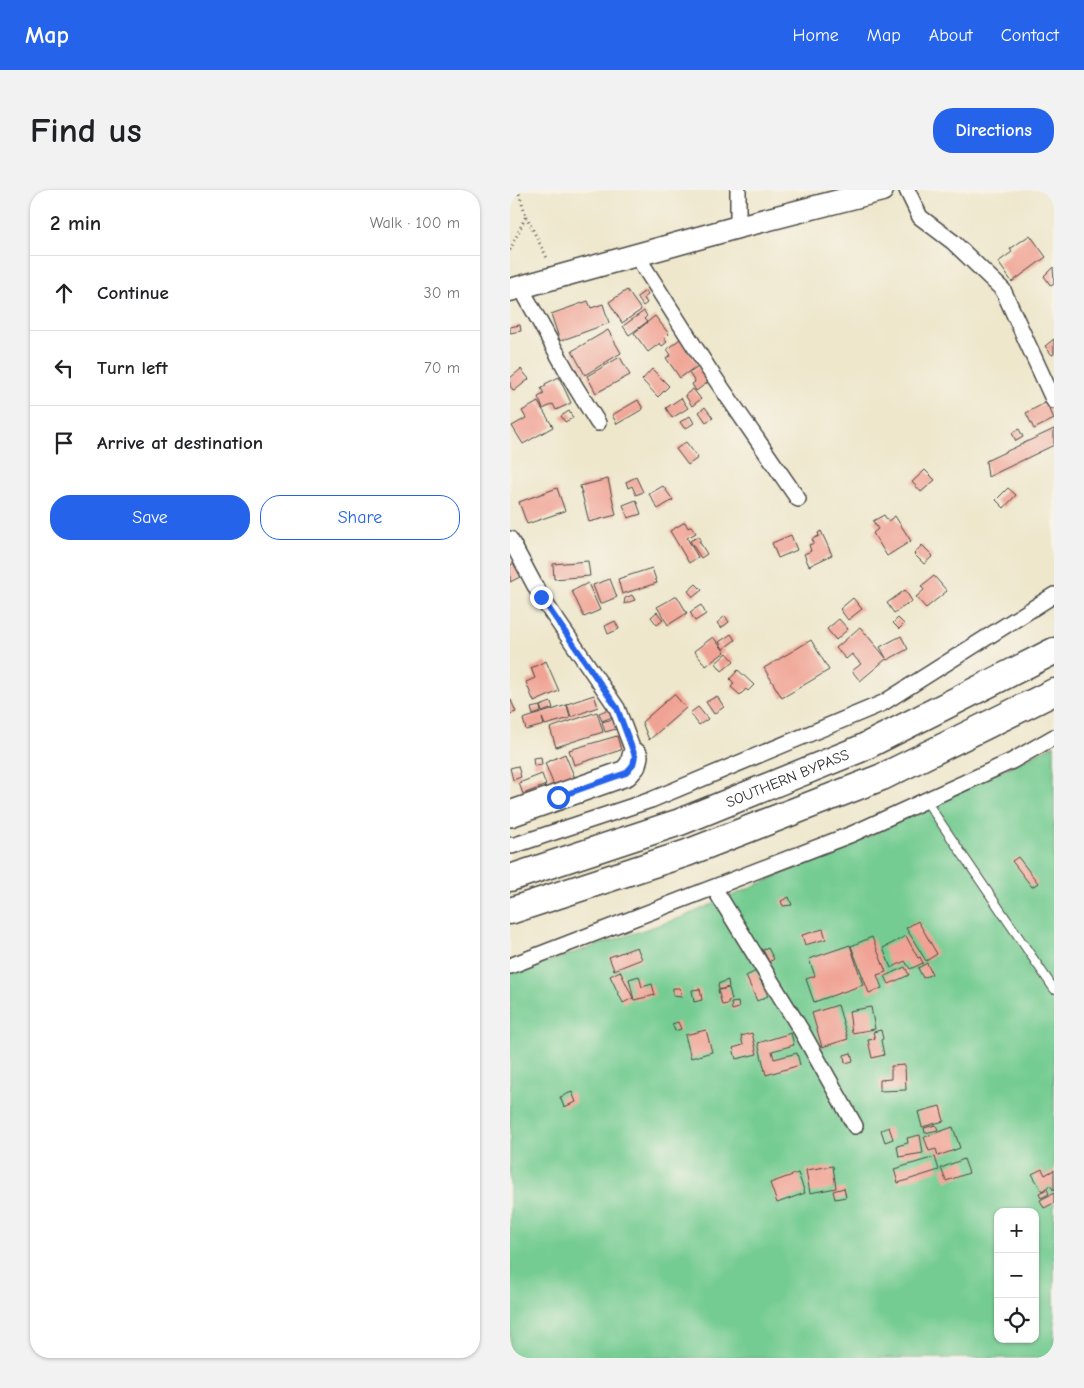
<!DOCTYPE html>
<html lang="en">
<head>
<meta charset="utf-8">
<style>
  :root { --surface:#fff; --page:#f2f2f2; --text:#202124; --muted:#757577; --line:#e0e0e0; --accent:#2563eb }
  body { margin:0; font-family:"Comic Neue",sans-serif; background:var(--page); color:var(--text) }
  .controls { position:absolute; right:15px; bottom:15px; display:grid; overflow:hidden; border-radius:10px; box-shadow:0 1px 4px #0004 }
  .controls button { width:45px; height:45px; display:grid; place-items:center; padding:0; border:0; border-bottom:1px solid var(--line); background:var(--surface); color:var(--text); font:25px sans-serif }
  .stop { position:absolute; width:15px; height:15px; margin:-11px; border:4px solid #2563eb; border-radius:50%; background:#fff }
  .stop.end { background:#2563eb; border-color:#fff; box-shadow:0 1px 5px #0008 }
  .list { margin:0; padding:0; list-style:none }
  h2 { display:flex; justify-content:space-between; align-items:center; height:65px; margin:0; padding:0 20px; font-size:21px }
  h2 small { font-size:16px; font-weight:400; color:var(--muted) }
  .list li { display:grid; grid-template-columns:32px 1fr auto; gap:15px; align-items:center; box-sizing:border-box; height:75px; padding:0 20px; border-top:1px solid var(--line) }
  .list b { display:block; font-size:19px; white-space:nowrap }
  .list em { font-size:16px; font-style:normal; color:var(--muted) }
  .actions { display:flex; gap:10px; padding:15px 20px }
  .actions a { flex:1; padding:11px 0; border:1px solid var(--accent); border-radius:20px; text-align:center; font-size:18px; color:var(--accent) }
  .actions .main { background:var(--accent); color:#fff }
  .icon { flex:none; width:28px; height:28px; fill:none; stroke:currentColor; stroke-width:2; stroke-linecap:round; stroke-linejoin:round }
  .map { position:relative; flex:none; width:544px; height:1168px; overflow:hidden; border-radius:20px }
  header { display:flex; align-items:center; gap:30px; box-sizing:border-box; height:70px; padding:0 25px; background:var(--accent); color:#fff }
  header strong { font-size:24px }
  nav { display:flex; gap:28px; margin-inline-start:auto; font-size:18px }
  .intro { display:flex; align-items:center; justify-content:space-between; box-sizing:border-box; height:120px; padding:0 30px }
  h1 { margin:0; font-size:35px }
  .button { padding:12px 22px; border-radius:20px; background:var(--accent); color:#fff; font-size:18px; font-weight:700 }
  main { display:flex; gap:30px; padding:0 30px }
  aside { flex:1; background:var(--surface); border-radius:20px; box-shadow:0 1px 4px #0004 }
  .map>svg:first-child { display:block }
</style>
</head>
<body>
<header>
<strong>Map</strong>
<nav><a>Home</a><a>Map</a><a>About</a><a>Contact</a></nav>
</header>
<div class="intro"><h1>Find us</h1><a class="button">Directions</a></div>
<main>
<aside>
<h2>2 min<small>Walk · 100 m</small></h2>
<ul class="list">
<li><svg class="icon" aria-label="ahead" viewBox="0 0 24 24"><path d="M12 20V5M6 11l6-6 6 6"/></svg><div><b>Continue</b></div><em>30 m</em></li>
<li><svg class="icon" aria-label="left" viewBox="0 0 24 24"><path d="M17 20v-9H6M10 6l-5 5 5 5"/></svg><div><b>Turn left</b></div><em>70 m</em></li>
<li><svg class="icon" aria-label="arrive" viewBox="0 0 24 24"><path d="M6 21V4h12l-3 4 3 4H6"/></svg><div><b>Arrive at destination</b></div></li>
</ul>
<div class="actions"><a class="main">Save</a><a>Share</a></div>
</aside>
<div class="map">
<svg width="544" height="1168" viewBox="0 0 544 1168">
  <rect width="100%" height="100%" fill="#f7f3e8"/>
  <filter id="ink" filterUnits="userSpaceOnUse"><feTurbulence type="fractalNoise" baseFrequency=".02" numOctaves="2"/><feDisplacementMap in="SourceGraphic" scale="10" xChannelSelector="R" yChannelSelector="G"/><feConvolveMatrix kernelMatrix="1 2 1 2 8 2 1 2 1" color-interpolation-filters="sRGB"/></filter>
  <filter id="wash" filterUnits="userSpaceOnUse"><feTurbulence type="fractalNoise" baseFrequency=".0096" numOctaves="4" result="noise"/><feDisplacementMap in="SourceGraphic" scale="20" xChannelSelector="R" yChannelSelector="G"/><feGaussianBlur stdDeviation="1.12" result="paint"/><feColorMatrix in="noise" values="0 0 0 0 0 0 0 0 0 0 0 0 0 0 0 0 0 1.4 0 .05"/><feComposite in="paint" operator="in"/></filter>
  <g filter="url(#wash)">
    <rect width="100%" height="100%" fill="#eee7cc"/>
    <!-- green -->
    <path fill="#74cc92" stroke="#507c5e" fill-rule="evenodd" d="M544,555V1168H0V784L173,727L362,645ZM488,1022H525V1149H488Z"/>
    <g id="blocks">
      <!-- building -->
      <g fill="#f0a394">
        <polygon points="520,45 536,67 502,92 488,72 502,62 500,59"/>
        <polygon points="543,77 544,94 541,96 534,86"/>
        <polygon points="117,100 131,120 112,133 99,112"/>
        <polygon points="135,101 138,105 134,108 137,113 133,116 127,107"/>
        <polygon points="78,111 81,118 93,114 99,133 50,151 41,124"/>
        <polygon points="134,121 137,126 134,129 137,132 119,145 113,136"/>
        <polygon points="145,126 159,144 154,149 157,152 152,156 150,153 138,162 124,143"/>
        <polygon points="10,135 11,141 0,143 0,137"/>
        <polygon points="98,140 111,163 75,185 62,161"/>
        <polygon points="170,149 188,175 170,188 156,168 161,165 157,159"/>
        <polygon points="544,149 544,164 542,165 535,156"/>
        <polygon points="110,167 120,185 86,203 77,186"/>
        <polygon points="190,176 201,190 186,201 182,194 185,192 179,183"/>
        <polygon points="11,179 19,189 4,201 0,196 0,188"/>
        <polygon points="142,179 159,196 148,207 132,190"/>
        <polygon points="49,187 61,213 46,220 43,214 33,219 28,207 34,204 31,198 36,196 35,194"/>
        <polygon points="183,199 191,209 182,216 175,205"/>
        <polygon points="171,208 178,218 162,228 156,218"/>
        <polygon points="128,210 133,219 107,234 102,225"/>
        <polygon points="28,212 43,237 13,254 2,236 16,228 12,221"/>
        <polygon points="537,212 544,229 524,239 516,223"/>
        <polygon points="195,217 203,228 196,232 189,222"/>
        <polygon points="59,221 63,228 55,232 51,226"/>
        <polygon points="180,226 184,233 175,239 170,232"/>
        <polygon points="509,239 513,247 506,251 502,243"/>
        <polygon points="544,239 544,255 478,287 476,271"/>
        <polygon points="176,252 188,268 178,275 166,259"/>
        <polygon points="415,280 425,290 411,302 402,292"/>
        <polygon points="126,287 133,302 126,305 122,296 118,298 116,292"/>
        <polygon points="98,289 106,325 79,332 70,296"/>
        <polygon points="153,296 163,310 148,319 139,304"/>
        <polygon points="47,298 55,321 17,334 9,312"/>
        <polygon points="498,298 506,305 494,318 486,310"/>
        <polygon points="126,310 131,324 118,328 113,315"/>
        <polygon points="374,325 378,331 385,326 401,351 377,366 363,343 368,339 363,331"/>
        <polygon points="175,332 178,338 181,336 186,343 177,348 188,367 179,373 160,341"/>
        <polygon points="311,341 322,365 299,376 294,364 301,361 299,355 304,353 302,349 309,346 308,343"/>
        <polygon points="281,345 287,360 268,368 262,353"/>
        <polygon points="189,346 191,350 189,351 197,364 191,368 180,351"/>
        <polygon points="412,355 423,366 414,374 404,364"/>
        <polygon points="78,371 80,386 44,389 43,374"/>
        <polygon points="5,373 12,386 0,392 0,375"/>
        <polygon points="142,378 147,393 112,404 108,389"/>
        <polygon points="424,386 437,401 416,418 406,407 414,400 411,396"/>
        <polygon points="100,389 107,407 90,414 83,395"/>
        <polygon points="78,393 90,420 74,427 62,401"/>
        <polygon points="186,394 192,400 183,407 178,401"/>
        <polygon points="395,400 402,411 384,423 377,413"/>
        <polygon points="122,405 125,410 114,414 115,408"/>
        <polygon points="167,406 177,423 158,435 147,417"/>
        <polygon points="343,408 352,419 338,430 330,419"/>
        <polygon points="191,415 196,424 185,431 180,422"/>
        <polygon points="147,422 153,430 147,435 141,427"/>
        <polygon points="215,426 219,432 211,438 207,433"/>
        <polygon points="388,428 394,434 389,439 383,433"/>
        <polygon points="329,429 338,439 326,450 317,439"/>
        <polygon points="105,431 109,439 98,444 95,436"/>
        <polygon points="350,437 376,468 370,457 391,446 398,459 377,470 376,469 350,491 342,481 351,474 342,464 336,469 326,458"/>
        <polygon points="221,444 225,450 213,459 209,452"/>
        <polygon points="203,447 215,462 196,476 184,461"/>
        <polygon points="301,450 319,480 272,508 254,478"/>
        <polygon points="217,463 224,471 212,481 206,473"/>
        <polygon points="36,471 49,501 24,512 16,492 25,488 21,478"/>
        <polygon points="228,480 244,495 238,501 236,499 230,505 221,497 224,493 220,489"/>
        <polygon points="164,504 176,518 139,550 132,532"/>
        <polygon points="84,505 88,517 61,527 57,514"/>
        <polygon points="207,506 214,517 204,524 196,512"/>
        <polygon points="0,508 6,522 0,524"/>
        <polygon points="41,512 43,518 32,522 30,516"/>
        <polygon points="57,515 60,528 35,535 32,528 34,535 16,540 13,529"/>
        <polygon points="30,516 31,522 23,525 21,518"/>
        <polygon points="188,517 198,529 189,535 180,523"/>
        <polygon points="99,519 102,527 92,531 89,523"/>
        <polygon points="87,522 93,542 46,557 40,538"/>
        <polygon points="103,529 106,539 95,542 92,532"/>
        <polygon points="107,546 111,560 64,575 59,560"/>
        <polygon points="55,564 67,593 46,601 35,573"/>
        <polygon points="31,567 32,575 24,576 23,568"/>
        <polygon points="8,576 11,587 3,590 0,578"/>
        <polygon points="32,584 36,595 13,604 9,593"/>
        <polygon points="508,667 528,693 522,697 502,671"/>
        <polygon points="279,707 282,715 273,716 271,711"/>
        <polygon points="408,731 427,764 416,771 396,738"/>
        <polygon points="313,739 316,749 295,755 292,745"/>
        <polygon points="396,746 408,768 410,767 413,773 400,779 395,771 381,778 373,758"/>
        <polygon points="362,747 376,782 367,785 372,798 359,803 341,756"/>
        <polygon points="340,755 353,795 304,812 296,789 305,786 299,769"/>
        <polygon points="127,757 132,769 104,780 99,767"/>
        <polygon points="258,758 264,769 259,772 253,760"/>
        <polygon points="417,773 422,784 413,788 408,778"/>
        <polygon points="395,777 399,785 379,794 375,786"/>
        <polygon points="110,781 123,808 113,813 100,786"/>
        <polygon points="246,781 258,806 247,811 236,786"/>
        <polygon points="129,786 132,797 142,794 145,805 124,810 119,789"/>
        <polygon points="218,790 219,797 209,800 208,794"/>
        <polygon points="163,798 170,798 172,807 163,806"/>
        <polygon points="219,798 222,810 218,811 218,814 212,815 208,800"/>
        <polygon points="190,799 192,810 184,812 182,800"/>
        <polygon points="228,812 229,818 222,820 221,813"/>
        <polygon points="328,815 338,849 312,857 302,823"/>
        <polygon points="361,817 365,839 342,843 339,821"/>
        <polygon points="168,832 171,839 165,841 162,834"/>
        <polygon points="196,840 202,862 181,868 175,845"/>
        <polygon points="371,840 373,849 371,850 374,865 362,868 358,850 365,849 363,842"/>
        <polygon points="242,843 247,864 226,869 223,858 233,855 231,846"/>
        <polygon points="281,843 284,855 262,861 264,869 287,863 290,875 256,885 248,853"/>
        <polygon points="341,863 343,871 335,873 334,865"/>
        <polygon points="395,875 396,900 370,901 370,890 381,889 381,876"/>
        <polygon points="62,902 66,912 54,917 50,907"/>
        <polygon points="430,916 434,931 412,937 408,922"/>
        <polygon points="426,935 428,940 415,943 414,938"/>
        <polygon points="379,937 383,949 375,952 371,940"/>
        <polygon points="443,937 450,958 428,966 426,959 419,961 414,947"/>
        <polygon points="410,945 413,963 389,967 387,956 398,953 397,948"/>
        <polygon points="425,967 429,980 388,993 384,979"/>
        <polygon points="454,969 459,983 436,991 431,978"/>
        <polygon points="323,976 326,998 300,1003 296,980"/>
        <polygon points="532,979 535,985 544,980 544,1001 540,995 532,1001 522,984"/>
        <polygon points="288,983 295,1003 267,1013 260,993"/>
        <polygon points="334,998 336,1007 325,1009 323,1001"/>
        <polygon points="537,999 539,1004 531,1008 529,1003"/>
        <polygon points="544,1003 544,1013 534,1018 530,1010"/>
      </g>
    </g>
  </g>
  <g filter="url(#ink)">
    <use href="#blocks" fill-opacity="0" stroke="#484743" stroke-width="1"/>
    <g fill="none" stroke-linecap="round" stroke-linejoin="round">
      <!-- service casing -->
      <g stroke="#484743" stroke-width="10">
        <polyline id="service" points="416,611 544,799"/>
      </g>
      <!-- minor casing -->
      <g stroke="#484743" stroke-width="18">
        <g id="minor">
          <polyline points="228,0 228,37"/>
          <polyline points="397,0 410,27 443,52 493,100 544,211"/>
          <polyline points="127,66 200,181 288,309"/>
          <polyline points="11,98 65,196 88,233"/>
          <polyline points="0,349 31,407 107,518 125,566"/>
          <polyline points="0,655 2,656 141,610 373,513 544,405"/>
          <polyline points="204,698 291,840 345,936"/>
          <polyline points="0,776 342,644 502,571 544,547"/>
        </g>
      </g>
      <!-- secondary casing -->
      <g stroke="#484743" stroke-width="25">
        <polyline id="secondary" points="0,100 228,37 372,0"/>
      </g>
      <!-- primary casing -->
      <g stroke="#484743" stroke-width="28">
        <polyline id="primary" points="0,624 116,583 123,575 125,566"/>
      </g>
      <!-- trunk casing -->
      <g stroke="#484743" stroke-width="29">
        <g id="trunk">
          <path id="s1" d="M0,688L170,632L350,559L544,461"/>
          <polyline points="0,721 177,663 372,587 544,502"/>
        </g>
      </g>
      <!-- path -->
      <g stroke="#484743" stroke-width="3" stroke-dasharray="1 4" stroke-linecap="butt">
        <polyline points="16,26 38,70"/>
        <polyline points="0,60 16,26 8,0"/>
      </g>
      <!-- service -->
      <use href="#service" stroke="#fff" stroke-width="8"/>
      <!-- minor -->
      <use href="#minor" stroke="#fff" stroke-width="15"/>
      <!-- secondary -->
      <use href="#secondary" stroke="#fff" stroke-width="22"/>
      <!-- primary -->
      <use href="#primary" stroke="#fff" stroke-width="25"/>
      <!-- trunk -->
      <use href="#trunk" stroke="#fff" stroke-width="26"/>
    </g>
  </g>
  <g fill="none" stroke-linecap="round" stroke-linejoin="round" filter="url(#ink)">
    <!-- route -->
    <polyline stroke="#2563eb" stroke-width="6" points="31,407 107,518 125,566 123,575 116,583 48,607"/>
  </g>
  <g text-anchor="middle" stroke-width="4" stroke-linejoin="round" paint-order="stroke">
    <!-- street labels -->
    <g font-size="15" fill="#2b2b2b" stroke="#f7f3e8">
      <text dy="5" stroke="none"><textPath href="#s1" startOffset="295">SOUTHERN BYPASS</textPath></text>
    </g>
  </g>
</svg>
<div class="controls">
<button>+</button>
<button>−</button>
<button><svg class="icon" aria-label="locate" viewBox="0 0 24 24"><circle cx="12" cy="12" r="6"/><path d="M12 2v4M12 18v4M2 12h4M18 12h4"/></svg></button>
</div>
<div class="stop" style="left:48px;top:607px"></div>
<div class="stop end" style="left:31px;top:407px"></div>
</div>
</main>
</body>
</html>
